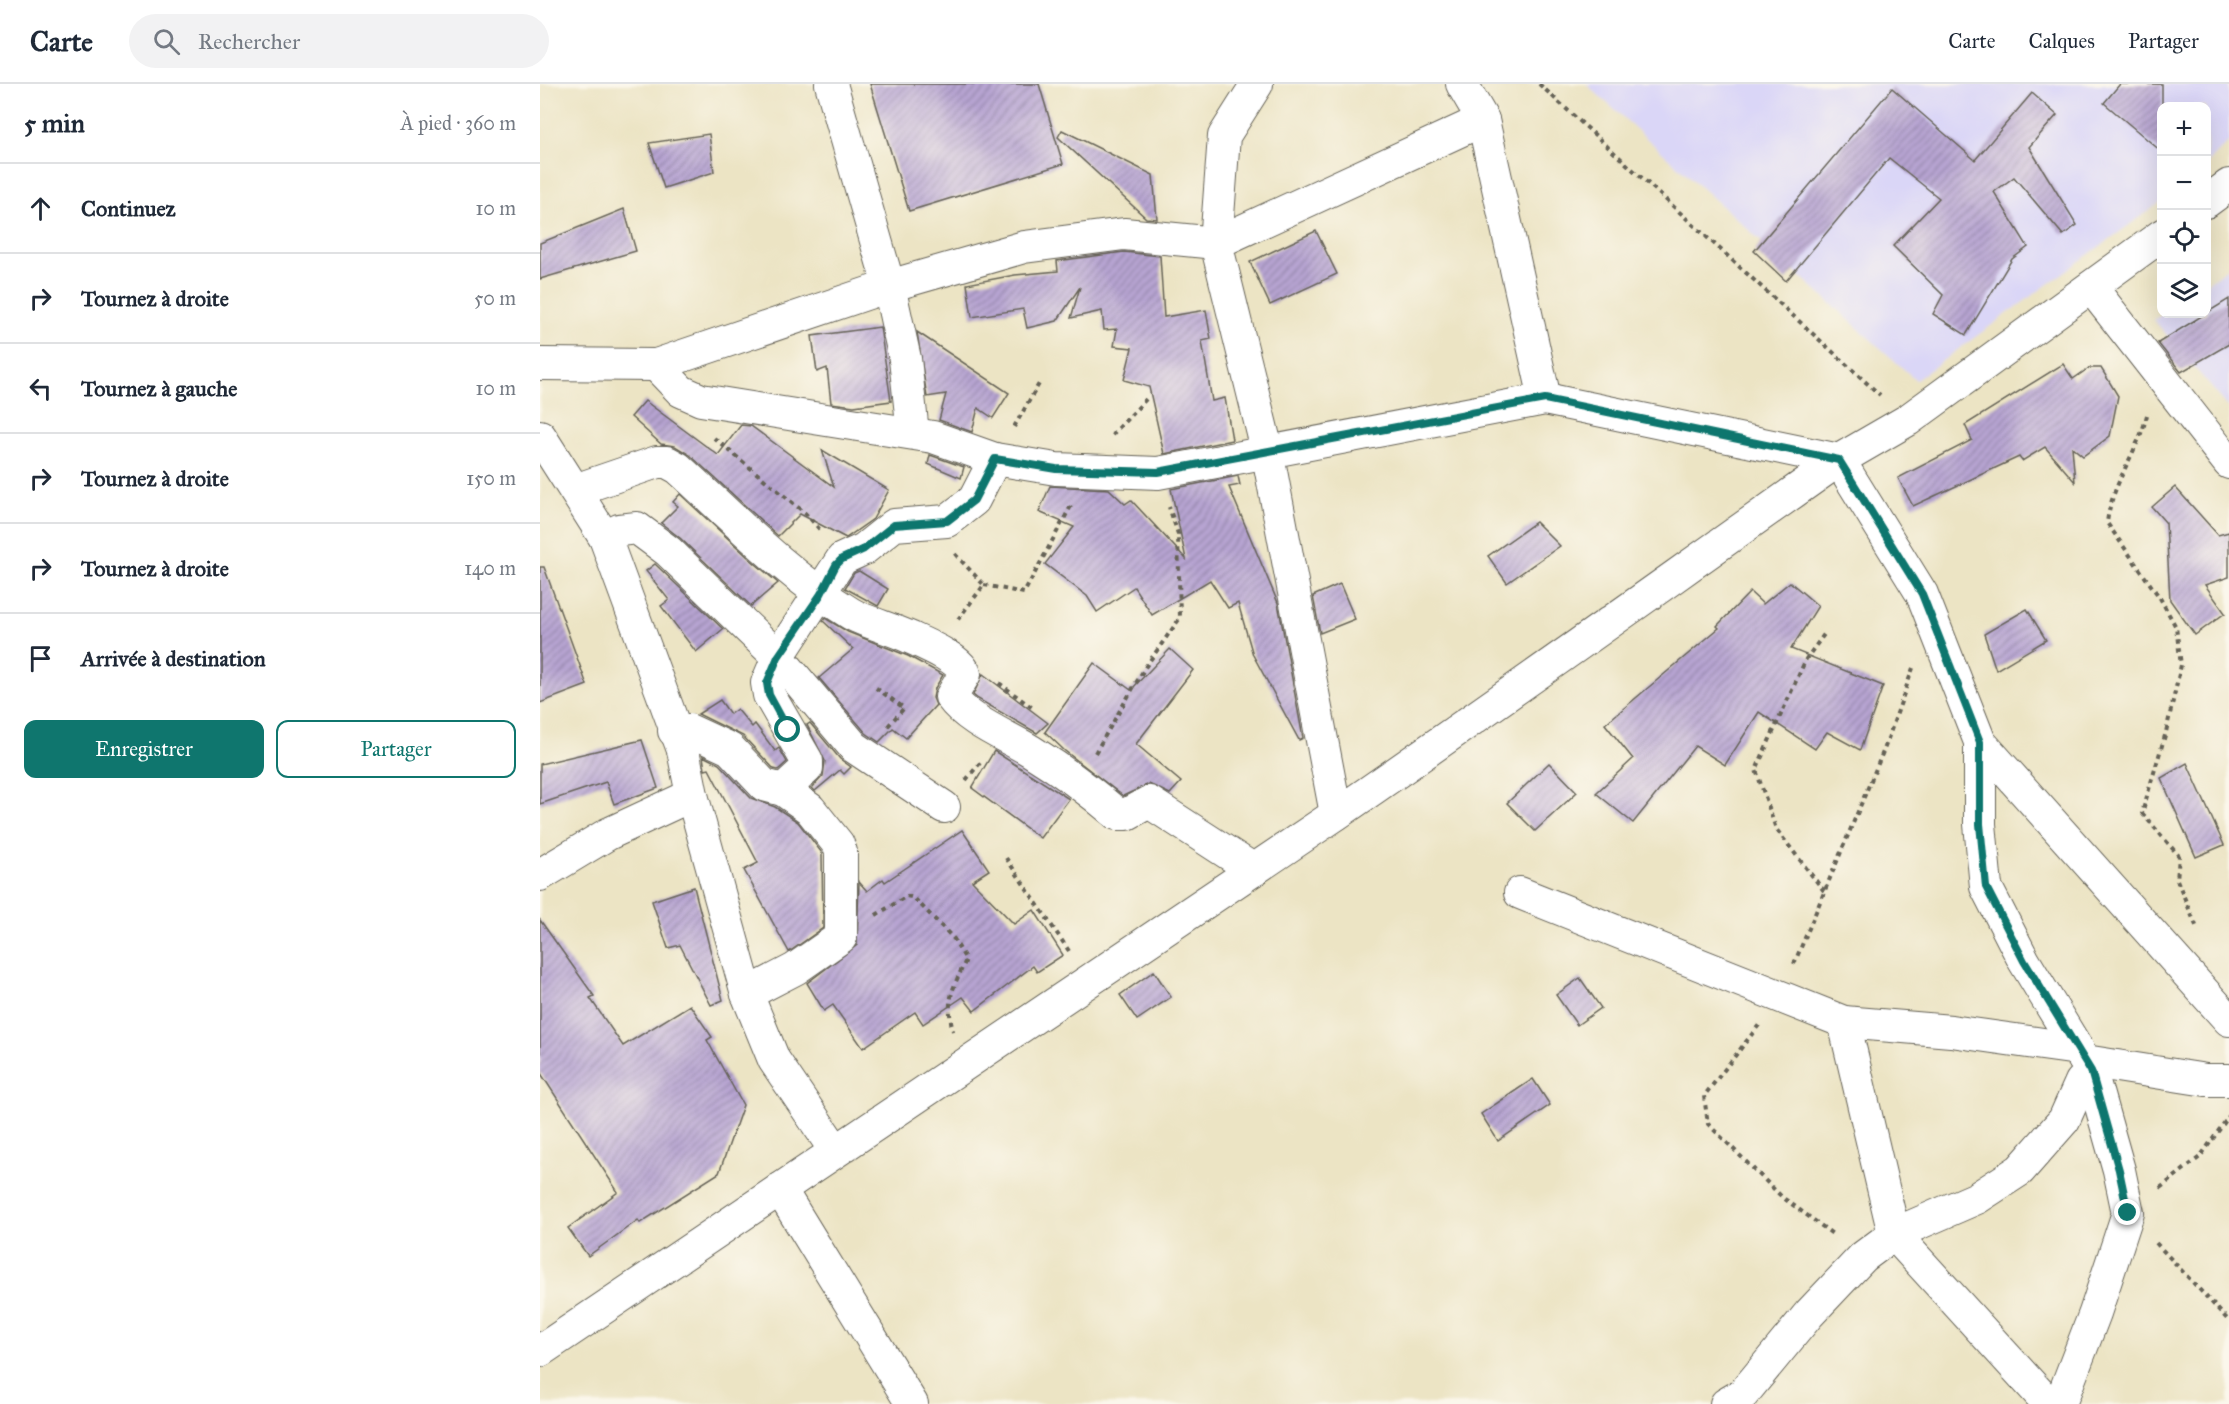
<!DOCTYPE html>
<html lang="fr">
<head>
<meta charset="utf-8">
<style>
  :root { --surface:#fff; --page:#f2f2f3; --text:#1f2937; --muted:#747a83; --line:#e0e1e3; --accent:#0f766e }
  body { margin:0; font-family:"IM FELL Great Primer",serif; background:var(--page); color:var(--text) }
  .controls { position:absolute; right:18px; top:18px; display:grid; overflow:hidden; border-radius:12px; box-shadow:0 6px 24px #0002 }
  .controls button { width:54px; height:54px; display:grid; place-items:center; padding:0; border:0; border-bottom:2px solid var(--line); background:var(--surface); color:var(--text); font:30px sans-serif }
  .stop { position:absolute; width:18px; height:18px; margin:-14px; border:4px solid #0f766e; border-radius:50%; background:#fff }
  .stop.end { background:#0f766e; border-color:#fff; box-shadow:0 2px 6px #0008 }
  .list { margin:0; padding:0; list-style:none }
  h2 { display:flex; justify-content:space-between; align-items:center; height:78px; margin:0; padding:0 24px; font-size:26px }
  h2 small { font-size:20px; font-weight:400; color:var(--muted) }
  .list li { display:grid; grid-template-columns:39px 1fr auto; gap:18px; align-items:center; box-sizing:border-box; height:90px; padding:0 24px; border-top:2px solid var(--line) }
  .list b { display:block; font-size:22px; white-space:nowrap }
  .list em { font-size:20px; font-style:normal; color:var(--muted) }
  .actions { display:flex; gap:12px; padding:18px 24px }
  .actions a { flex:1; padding:14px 0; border:2px solid var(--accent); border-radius:12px; text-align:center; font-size:21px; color:var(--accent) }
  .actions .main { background:var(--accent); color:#fff }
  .icon { flex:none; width:33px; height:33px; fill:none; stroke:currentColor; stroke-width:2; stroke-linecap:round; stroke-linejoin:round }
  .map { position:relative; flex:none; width:1689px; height:1320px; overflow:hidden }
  header { display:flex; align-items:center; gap:36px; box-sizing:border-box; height:84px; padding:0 30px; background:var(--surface); border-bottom:2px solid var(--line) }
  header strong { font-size:28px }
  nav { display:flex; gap:33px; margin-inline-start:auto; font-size:21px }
  .search { width:420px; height:54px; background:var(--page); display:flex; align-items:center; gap:15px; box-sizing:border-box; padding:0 21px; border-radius:33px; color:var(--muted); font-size:22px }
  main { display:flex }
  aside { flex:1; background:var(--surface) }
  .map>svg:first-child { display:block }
</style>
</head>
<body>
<header>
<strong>Carte</strong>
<div class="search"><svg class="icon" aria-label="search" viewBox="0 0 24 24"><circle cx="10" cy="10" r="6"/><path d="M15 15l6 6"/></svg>Rechercher</div>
<nav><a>Carte</a><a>Calques</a><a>Partager</a></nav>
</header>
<main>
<aside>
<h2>5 min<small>À pied · 360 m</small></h2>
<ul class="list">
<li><svg class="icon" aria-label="ahead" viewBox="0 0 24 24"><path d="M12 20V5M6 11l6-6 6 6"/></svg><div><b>Continuez</b></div><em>10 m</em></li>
<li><svg class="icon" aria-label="right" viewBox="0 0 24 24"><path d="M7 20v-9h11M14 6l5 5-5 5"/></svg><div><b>Tournez à droite</b></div><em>50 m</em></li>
<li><svg class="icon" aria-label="left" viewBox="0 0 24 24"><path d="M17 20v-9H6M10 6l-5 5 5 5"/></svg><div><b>Tournez à gauche</b></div><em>10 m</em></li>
<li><svg class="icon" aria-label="right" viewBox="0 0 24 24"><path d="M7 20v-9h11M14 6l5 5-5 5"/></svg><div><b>Tournez à droite</b></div><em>150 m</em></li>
<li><svg class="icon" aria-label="right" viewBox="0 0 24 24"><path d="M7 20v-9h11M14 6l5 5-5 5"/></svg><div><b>Tournez à droite</b></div><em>140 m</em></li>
<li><svg class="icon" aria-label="arrive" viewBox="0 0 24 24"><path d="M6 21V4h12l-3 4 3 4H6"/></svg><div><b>Arrivée à destination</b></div></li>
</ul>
<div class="actions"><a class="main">Enregistrer</a><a>Partager</a></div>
</aside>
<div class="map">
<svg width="1689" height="1320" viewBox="0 0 1689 1320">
  <defs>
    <pattern id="building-hatch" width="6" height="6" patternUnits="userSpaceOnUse" patternTransform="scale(1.5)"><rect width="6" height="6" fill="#b7a4d2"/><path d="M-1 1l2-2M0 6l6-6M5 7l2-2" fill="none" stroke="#9485aa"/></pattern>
  </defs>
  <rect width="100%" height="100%" fill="#fbf7ec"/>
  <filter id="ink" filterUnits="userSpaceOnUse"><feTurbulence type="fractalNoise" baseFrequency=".0167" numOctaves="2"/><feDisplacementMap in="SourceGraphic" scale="12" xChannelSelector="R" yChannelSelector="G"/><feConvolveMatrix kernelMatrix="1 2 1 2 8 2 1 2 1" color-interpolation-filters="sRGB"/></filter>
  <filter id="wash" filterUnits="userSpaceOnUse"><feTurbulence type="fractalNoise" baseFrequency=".008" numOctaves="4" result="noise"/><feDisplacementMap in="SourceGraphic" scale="24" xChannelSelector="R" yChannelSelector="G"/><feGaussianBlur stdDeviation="1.35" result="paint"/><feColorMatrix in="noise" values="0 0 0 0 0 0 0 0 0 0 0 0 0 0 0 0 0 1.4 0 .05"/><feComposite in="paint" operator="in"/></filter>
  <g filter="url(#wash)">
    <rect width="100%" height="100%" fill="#ece4c4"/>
    <!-- built -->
    <g fill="#dad6f7">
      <polygon points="1046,0 1689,0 1689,57 1667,80 1666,22 1622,22 1621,118 1376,296"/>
      <polygon points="1689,183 1689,324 1614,236 1623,230 1666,230 1667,199"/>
    </g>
    <g id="blocks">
      <!-- building -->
      <g fill="url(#building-hatch)">
        <polygon points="330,0 499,0 523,80 369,127"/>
        <polygon points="1580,0 1622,0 1622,68 1564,19"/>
        <polygon points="1352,4 1435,76 1492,9 1517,31 1489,63 1537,141 1523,151 1474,93 1454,108 1488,163 1472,175 1426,251 1393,230 1403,211 1353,162 1399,114 1349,74 1246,197 1214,167"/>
        <polygon points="522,46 613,91 617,135 606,134 518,53"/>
        <polygon points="169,50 174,88 124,104 109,59"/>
        <polygon points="84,125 96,167 0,195 0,159"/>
        <polygon points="776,147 797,190 730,221 710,178"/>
        <polygon points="584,168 620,172 624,233 666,226 671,255 662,257 672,317 685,314 692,356 624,370 609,303 584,296 592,264 574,262 577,245 564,246 562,227 531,234 540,203 517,237 487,244 483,225 432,233 427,200 475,191 518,187 517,177"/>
        <polygon points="1689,215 1689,260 1641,288 1618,259"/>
        <polygon points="340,243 351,317 314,322 291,319 287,284 277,288 272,252"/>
        <polygon points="377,248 469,309 453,334 438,324 432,348 399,336 406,310 387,313"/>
        <polygon points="1523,280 1533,295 1549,284 1561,284 1578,312 1570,352 1543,372 1532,363 1535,398 1505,363 1482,377 1479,373 1373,422 1358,394 1432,356 1425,341"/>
        <polygon points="105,317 178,371 201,341 211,342 294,403 282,366 349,406 333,435 306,454 260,430 238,452 150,371 135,362 121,360 91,333"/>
        <polygon points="390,371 424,383 421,394 388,380"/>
        <polygon points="698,392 700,401 689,403 738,519 763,654 759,656 713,571 698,519 688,524 670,496 612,531 594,503 557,528 547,512 505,480 534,443 499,428 510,402 569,405 585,420 591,416 646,475 631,405"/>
        <polygon points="1635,403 1678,451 1689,448 1689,493 1665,501 1685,529 1655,551 1630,516 1626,439 1612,423"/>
        <polygon points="140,410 209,474 238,499 211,522 140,454 121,439 138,422 133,418"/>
        <polygon points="996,438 1020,462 967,499 948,472"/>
        <polygon points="115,480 183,545 156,568 121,522 129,516 106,487"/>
        <polygon points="0,483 4,483 47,601 0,619"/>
        <polygon points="319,487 348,505 338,522 305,504 314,489"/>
        <polygon points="1250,498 1278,522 1251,565 1343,602 1320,666 1287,648 1275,665 1219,628 1185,681 1155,662 1093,739 1056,709 1093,675 1065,640 1179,544 1177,542 1210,508 1223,520"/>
        <polygon points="800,500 815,535 780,549 773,512"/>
        <polygon points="1487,525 1506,556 1456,586 1444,550"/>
        <polygon points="285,534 308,548 368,572 403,591 395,604 393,614 396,621 366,654 353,644 339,658 326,649 279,594 313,565 283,537"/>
        <polygon points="630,565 653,586 596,660 641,698 630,710 609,700 583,712 525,667 505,648 554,579 591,606"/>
        <polygon points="443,590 508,639 497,649 438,615 433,611"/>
        <polygon points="180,616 190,630 197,625 212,643 215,640 235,667 239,664 247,678 238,686 234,685 203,652 158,630"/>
        <polygon points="270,639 300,675 311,683 304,690 300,686 275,707 272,704 283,692 285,677 267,641"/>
        <polygon points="102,656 118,704 74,720 66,698 0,720 0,680"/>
        <polygon points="454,667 529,715 500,754 432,704"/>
        <polygon points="163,672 179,680 211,714 235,723 258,738 282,769 283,844 249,868 204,786 218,779 169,685 165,686"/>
        <polygon points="1009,679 1037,708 995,747 967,719"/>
        <polygon points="1647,679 1684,761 1656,773 1621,694"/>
        <polygon points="422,746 449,786 432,797 474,840 494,826 523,871 497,888 493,882 434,927 423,913 383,940 375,928 323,964 293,921 284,927 267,899 317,861 319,798 327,807 343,795 345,798"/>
        <polygon points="154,803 183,916 171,921 140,861 128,864 112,817"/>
        <polygon points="0,836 54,912 50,914 83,962 150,921 172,953 167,956 203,1021 179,1089 100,1139 98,1136 48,1172 28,1144 78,1108 0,988"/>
        <polygon points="614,887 631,913 597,936 580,911"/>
        <polygon points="1040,894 1061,924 1037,941 1016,911"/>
        <polygon points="993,995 1010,1021 958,1057 941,1030"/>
      </g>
    </g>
  </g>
  <g filter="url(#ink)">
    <use href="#blocks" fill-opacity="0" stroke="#656257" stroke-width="1.5"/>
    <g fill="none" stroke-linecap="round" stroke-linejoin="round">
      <!-- minor casing -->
      <g stroke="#656257" stroke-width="34">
        <g id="minor">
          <polyline points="291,0 349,202 365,275 373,349"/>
          <polyline points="922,0 943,36 1005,315"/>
          <polyline points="1666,118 1689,101"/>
          <polyline points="1551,203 1689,379"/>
          <polyline points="0,280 116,281 349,202 484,163 584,150 676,159 684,52 717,0"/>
          <polyline points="116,281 141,307 161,316 393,353 455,375 516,385 618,389 1005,315 1299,376 1382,510 1440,658 1689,936"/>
          <polyline points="0,352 65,454 143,666 152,711 207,910 234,976 295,1066"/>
          <path d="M35,406L117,378H127L138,384C193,434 246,490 310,529C323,537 352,545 369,553C382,559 422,575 425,590L411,613C428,637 467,652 491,667C522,686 550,707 577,730H587L609,718L714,786"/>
          <polyline points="65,454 79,446 97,444 128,467 238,573 227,599 229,611 267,677 267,684 243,706"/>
          <polyline points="134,647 149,646 190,665 224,701 243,706 270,725 298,760 301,768 301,853 255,885 207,910"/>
          <polyline points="404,723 314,663 238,573 302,475 324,465 354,441 407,437 434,416 455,375"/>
          <polyline points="796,730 727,366 676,159 943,36"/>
          <polyline points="0,791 68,750 152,711"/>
          <polyline points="980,809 1304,938 1411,947 1538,965"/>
          <polyline points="1304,938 1354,1150 1509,1320"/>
          <polyline points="1545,977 1666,996 1689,996"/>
          <polyline points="240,1105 372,1320"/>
          <path d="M0,1267C266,1086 535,909 801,727C968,612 1133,493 1299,376L1368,336L1622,151"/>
          <polyline points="1186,1320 1203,1310 1269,1230 1323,1173 1354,1150 1437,1114 1480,1086 1524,1036 1541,998 1551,987 1484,877 1446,803 1440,740 1440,658"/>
          <polyline points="1520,1320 1555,1229 1588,1129 1579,1086 1551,987"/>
        </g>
      </g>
      <!-- path -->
      <g stroke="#656257" stroke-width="4" stroke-dasharray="4.5 4.5" stroke-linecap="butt">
        <polyline points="999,0 1340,311"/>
        <path d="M1607,331C1598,368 1571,400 1567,439L1620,514L1636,543L1641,581L1626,648L1602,729L1639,772L1637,796L1657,844"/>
        <polyline points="474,343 500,298"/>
        <polyline points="572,351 609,312"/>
        <polyline points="174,354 265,429 282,448"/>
        <polyline points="415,470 444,501 416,538"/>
        <polyline points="444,501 484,509 531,422"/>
        <polyline points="459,599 494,625"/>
        <polyline points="336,604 364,624 348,642"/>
        <polyline points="555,669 606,582 640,534 638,450 629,423"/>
        <polyline points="426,696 440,679"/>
        <polyline points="466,774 529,867"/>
        <polyline points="1284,807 1236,745 1216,686 1266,575 1285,549"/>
        <path d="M336,831L367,812L374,814L414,855L426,876C413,904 405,916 413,947"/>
        <polyline points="1254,880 1345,663 1373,584"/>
        <polyline points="1219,941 1164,1012 1168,1040 1242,1113 1294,1151"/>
        <polyline points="1620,1104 1660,1073 1689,1032"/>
        <polyline points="1616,1159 1689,1237"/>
      </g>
      <!-- minor -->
      <use href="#minor" stroke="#fff" stroke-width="32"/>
    </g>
  </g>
  <g fill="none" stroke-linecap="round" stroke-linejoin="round" filter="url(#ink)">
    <!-- route -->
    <polyline stroke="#0f766e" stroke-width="8" points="248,646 229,611 227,599 238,573 281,510 296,481 302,475 324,465 354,441 407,437 434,416 455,375 516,385 618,388 1005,315 1299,376 1382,510 1440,658 1440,740 1446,803 1484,877 1551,987 1579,1086 1588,1129"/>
  </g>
</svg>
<div class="controls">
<button>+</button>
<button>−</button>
<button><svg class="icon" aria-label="locate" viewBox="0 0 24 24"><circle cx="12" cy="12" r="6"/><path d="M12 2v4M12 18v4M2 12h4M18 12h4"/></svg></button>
<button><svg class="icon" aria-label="layers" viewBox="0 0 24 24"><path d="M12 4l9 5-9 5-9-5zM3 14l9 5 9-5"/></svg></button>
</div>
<div class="stop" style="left:248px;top:646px"></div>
<div class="stop end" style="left:1588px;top:1129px"></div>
</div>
</main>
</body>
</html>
